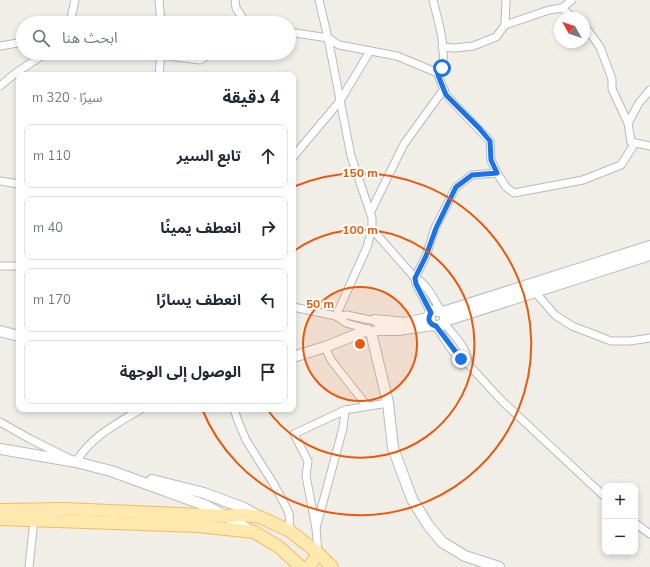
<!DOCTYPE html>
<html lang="ar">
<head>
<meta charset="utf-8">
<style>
  :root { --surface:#fff; --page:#f2f2f3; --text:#1f2937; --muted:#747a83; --line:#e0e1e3 }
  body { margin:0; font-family:"Nunito Sans","Noto Sans Arabic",sans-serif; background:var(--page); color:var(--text); direction:rtl }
  .controls { position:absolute; right:12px; bottom:12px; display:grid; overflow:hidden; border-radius:8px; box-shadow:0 2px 6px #0003 }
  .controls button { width:36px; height:36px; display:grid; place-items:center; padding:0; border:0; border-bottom:1px solid var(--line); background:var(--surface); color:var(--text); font:20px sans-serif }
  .compass { position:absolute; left:554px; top:12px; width:36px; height:36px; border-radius:50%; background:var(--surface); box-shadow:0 2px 6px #0003; rotate:310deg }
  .stop { position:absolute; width:12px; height:12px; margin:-9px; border:3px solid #1a73e8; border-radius:50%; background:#fff }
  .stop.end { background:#1a73e8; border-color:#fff; box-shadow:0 1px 4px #0008 }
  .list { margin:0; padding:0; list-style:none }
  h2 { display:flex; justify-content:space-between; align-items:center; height:52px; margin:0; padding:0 16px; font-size:17px }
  h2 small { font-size:13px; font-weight:400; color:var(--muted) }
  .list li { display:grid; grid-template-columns:26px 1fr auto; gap:12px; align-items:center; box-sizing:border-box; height:64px; margin:0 8px 8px; padding:0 8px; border:1px solid var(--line); border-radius:8px }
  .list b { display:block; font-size:15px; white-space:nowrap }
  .list em { font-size:13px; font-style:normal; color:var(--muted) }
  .icon { flex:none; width:22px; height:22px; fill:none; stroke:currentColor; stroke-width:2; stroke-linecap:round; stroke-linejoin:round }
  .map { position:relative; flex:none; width:650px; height:567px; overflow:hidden; direction:ltr }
  .search { position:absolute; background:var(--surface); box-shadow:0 2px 6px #0003; left:16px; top:16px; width:280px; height:44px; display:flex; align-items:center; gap:10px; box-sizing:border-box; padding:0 14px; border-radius:22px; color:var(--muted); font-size:15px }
  .panel { position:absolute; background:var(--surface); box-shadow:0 2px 6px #0003; left:16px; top:72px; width:280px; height:340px; border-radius:8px; direction:rtl }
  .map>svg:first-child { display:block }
</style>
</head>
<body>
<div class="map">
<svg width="650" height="567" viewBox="0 0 650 567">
  <rect width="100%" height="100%" fill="#f1eee7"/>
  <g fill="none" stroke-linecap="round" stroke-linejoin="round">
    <!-- street casing -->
    <g stroke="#b7babe" stroke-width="9">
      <g id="street">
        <polyline points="159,0 161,23"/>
        <polyline points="235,0 236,8 246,23"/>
        <polyline points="319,0 328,38 351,156 372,218 372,229 367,247 336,316"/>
        <path d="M433,0C438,20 445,42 443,63C442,68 439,71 438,75L446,95L490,141L491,160L497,173L506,187L514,193L583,180L621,165L635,143"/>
        <polyline points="562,8 573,18"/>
        <polyline points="70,23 75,0"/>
        <polyline points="505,25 549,10 562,8 572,0"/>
        <polyline points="584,25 600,47 612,79 612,89 628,123"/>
        <polyline points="289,32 328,38 339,45 397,56 438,73"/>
        <polyline points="0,46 23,42"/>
        <polyline points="442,47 455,48 473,46 496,37 505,25 506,0"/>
        <polyline points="153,53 161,55 200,60 211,53"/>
        <polyline points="159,75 161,53"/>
        <polyline points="0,86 17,72 46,53"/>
        <polyline points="650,90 639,103 628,123 631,142 650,146"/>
        <polyline points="293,157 340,101 370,51"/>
        <polyline points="0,181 19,184"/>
        <polyline points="371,211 404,144 444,89"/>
        <path d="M372,229L415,278C425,281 435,301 441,311"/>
        <polyline points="0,266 19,266"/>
        <polyline points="535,292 555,315 572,326 611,341 630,341 650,338"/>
        <polyline points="293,307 336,316 347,315 370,320"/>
        <polyline points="431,313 416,284 415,278 426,256 435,228 456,187 472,175 497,173"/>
        <polyline points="336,316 346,323 367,329"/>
        <path d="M444,323C453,335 468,348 468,364"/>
        <path d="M436,326C445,339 454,358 468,364L501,400L605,497"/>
        <polyline points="325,347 331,360 367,406"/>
        <polyline points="234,409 238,421 246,440 275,486 289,513 290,531"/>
        <path d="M0,422L30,439L76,462C91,436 117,424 141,409"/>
        <polyline points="635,523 650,534"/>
        <polyline points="316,528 306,476 308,461 294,434 345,410 388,403"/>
        <polyline points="318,553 316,528 343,428 345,410"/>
        <polyline points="29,567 34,520"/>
      </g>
    </g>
    <!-- secondary casing -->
    <g stroke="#b8bcc1" stroke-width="12">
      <g id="secondary">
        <polyline points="443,312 650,246"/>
        <polyline points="375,320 405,323 429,318"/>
        <path d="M445,321V315L441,311H433L429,315L431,324C436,328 442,326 445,321L650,255"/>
        <polyline points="377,330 398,330 433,325"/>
        <polyline points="0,331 19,336"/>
        <polyline points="371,332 388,403 393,448 412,499 428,525 442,542 465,556 499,567"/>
        <polyline points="293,357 325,347 368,330"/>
        <polyline points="0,449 76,462 111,471 207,506 252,531"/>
        <polyline points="152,480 204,493 244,508 258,516"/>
      </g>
    </g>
    <!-- primary casing -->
    <g stroke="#f7ba5a" stroke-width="14">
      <g id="primary">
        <polyline points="0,510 65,509 225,516 242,515 260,517 290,531 318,553 332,567"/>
        <polyline points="0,519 198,526 254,532 279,547 301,567"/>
        <polyline points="309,567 318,553"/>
      </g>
    </g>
    <!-- street -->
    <use href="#street" stroke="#fff" stroke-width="7"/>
    <!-- secondary -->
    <use href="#secondary" stroke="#fff" stroke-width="10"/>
    <!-- primary -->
    <use href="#primary" stroke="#ffe9ae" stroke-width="12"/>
  </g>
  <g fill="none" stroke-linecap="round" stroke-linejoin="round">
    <!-- route -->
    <path stroke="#1a73e8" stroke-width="5" d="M442,68L438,73V75L446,95L479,128L490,141L491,160L497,173L472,175L456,187L436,228L426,256L415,278L416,284L431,313C427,319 429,324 436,326L461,359"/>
  </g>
  <!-- distance rings -->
  <circle cx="360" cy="344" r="57" fill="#e8590c" fill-opacity=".12"/>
  <g fill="none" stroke="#e8590c" stroke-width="2">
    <circle cx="360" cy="344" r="57"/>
    <path d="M294 251A114 114 0 1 1 267 409"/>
    <path d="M293 187A171 171 0 1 1 202 409"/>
  </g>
  <circle cx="360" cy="344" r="6" fill="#e8590c" stroke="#fff" stroke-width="2"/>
  <g font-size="12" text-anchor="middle" font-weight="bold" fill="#e8590c" stroke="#fff" stroke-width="4" stroke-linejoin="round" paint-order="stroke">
    <text x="360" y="177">150 m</text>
    <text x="360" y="234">100 m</text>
    <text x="320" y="308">50 m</text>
  </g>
</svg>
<div class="controls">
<button>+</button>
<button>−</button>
</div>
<svg class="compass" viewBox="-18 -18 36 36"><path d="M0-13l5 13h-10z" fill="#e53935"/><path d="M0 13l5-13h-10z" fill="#747a83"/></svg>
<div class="stop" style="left:442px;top:68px"></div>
<div class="stop end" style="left:461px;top:359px"></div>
<div class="search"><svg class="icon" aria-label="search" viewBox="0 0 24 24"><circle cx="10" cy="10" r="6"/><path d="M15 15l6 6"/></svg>ابحث هنا</div>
<section class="panel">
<h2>4 دقيقة<small>سيرًا · 320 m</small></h2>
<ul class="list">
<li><svg class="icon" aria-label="ahead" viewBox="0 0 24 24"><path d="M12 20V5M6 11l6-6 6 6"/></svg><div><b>تابع السير</b></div><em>110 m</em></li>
<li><svg class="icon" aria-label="right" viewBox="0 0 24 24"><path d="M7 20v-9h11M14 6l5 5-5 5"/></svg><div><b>انعطف يمينًا</b></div><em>40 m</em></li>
<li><svg class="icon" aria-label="left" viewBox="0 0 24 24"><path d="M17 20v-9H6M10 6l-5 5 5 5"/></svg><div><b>انعطف يسارًا</b></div><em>170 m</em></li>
<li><svg class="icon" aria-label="arrive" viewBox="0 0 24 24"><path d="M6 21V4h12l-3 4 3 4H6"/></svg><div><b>الوصول إلى الوجهة</b></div></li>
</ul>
</section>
</div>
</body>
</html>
